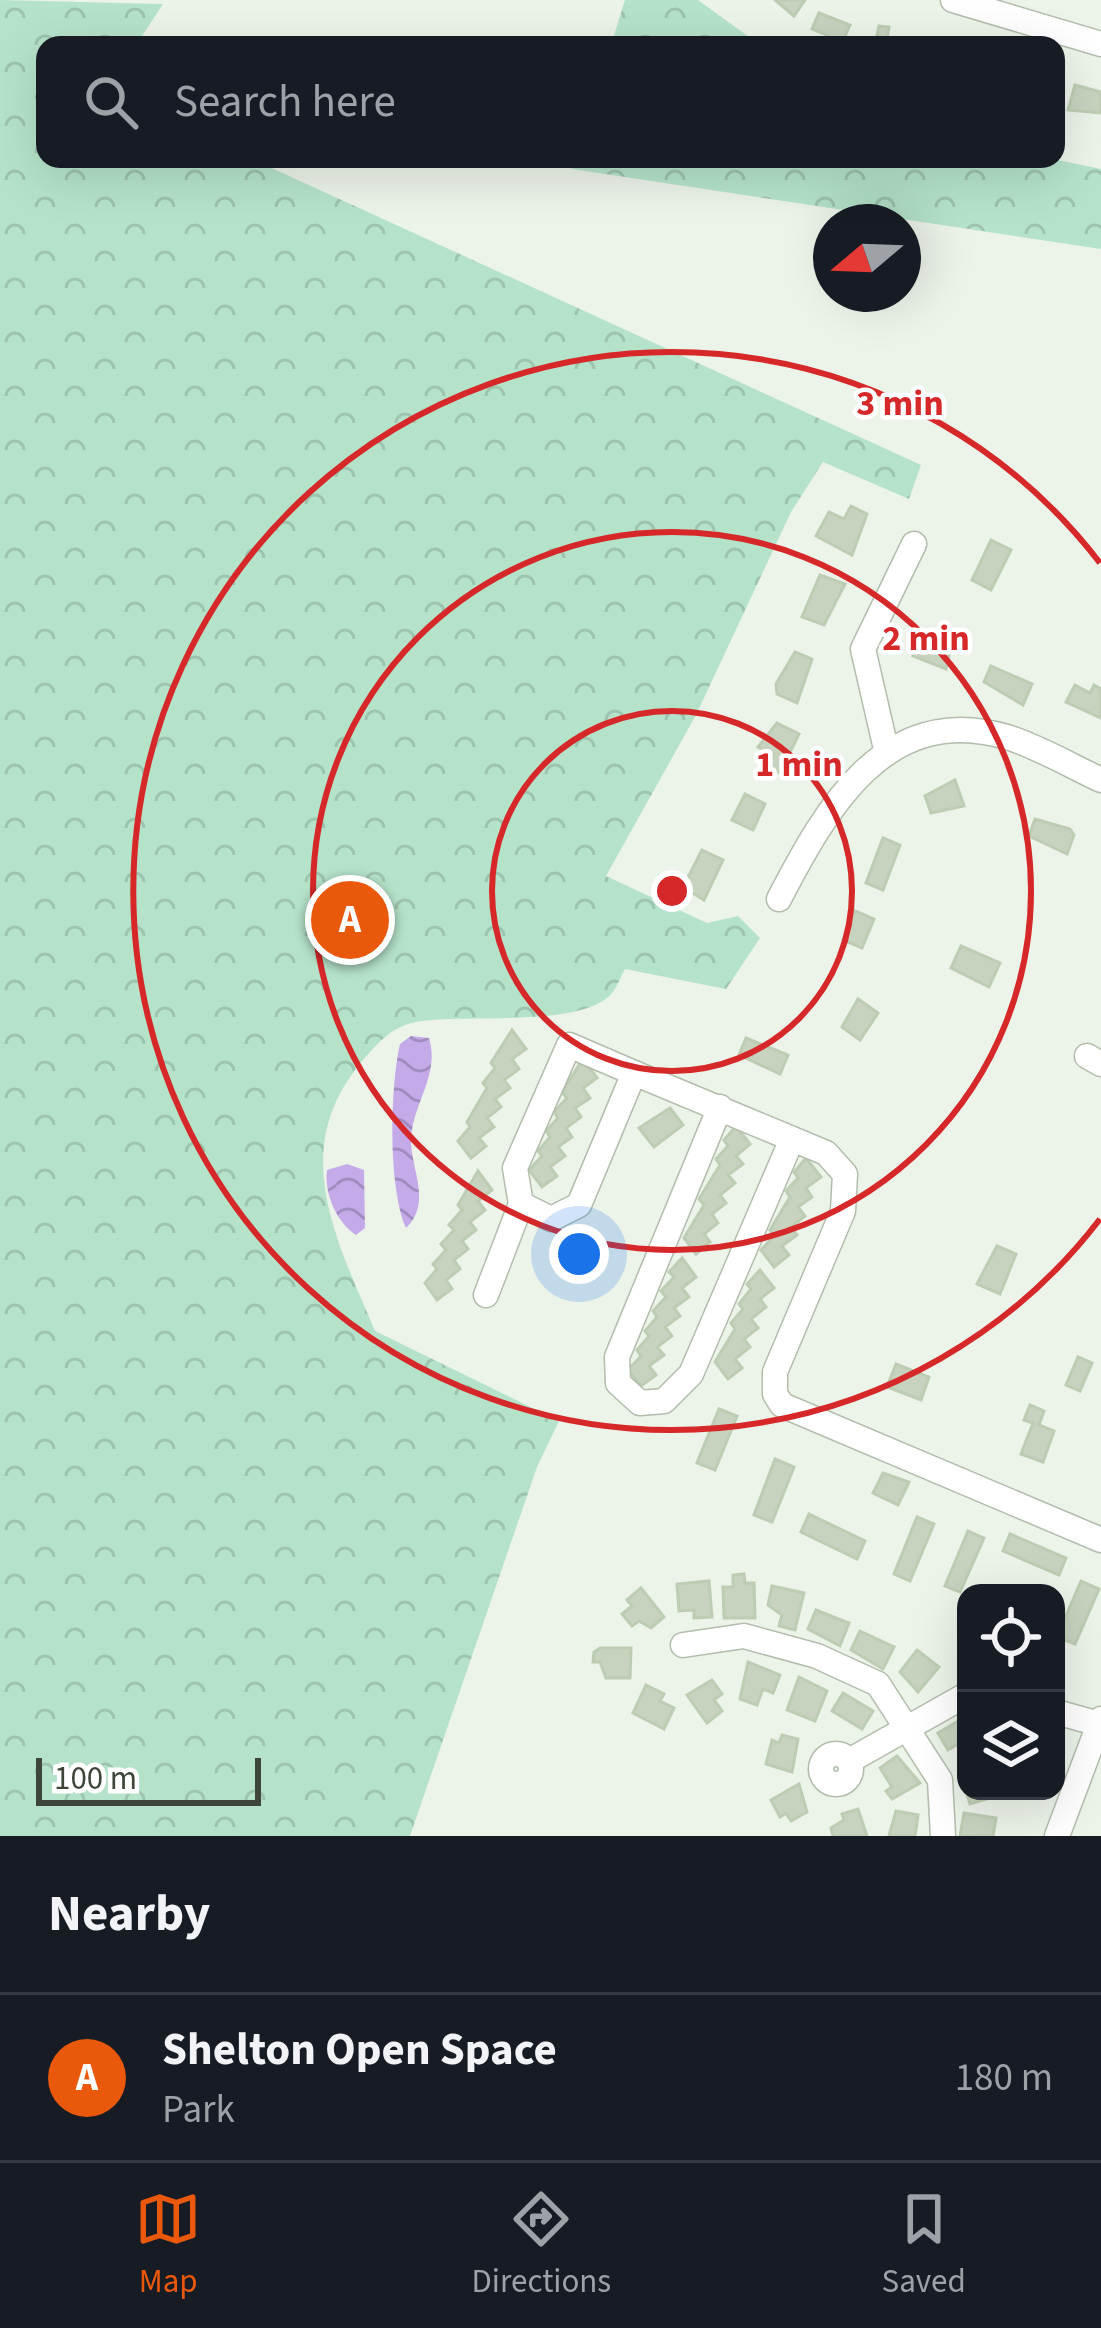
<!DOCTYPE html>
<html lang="en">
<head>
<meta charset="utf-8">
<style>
  :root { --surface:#171b24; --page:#20242c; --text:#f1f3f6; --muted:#9ea1a6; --line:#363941; --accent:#ea580c }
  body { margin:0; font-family:"Source Sans 3",sans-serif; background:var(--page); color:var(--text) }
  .controls { position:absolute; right:36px; bottom:36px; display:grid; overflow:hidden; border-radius:24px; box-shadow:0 12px 48px #0002 }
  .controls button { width:108px; height:108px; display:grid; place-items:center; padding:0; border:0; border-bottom:3px solid var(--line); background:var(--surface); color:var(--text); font:60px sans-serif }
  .compass { position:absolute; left:813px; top:204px; width:108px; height:108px; border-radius:50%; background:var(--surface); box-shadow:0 12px 48px #0002; rotate:251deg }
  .scale { position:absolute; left:36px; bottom:30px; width:225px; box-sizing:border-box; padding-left:12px; border:6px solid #3d4638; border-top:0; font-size:33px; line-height:42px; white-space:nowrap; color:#3d4638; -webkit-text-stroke:9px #fff; paint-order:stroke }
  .you { position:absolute; left:579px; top:1254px; width:42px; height:42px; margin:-30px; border:9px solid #fff; border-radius:50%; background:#1a73e8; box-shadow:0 0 0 18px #1a73e833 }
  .badge { display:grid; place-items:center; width:78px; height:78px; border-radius:50%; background:var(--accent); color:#fff; font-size:39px; font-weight:700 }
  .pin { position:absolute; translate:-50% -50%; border:6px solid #fff; box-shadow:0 3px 12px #0006 }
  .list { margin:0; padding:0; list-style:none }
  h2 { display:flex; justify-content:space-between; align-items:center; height:156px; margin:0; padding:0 48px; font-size:51px }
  h2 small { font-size:39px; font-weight:400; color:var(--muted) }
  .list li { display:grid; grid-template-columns:78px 1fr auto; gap:36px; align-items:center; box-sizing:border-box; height:168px; padding:0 48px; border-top:3px solid var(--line) }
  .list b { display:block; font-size:45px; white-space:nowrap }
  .list p { margin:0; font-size:39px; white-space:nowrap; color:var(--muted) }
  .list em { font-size:39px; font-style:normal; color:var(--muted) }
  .icon { flex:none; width:66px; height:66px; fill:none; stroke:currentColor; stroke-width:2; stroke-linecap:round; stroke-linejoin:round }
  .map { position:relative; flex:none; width:1101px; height:1836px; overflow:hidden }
  .search { position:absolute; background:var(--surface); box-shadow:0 12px 48px #0002; left:36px; right:36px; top:36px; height:132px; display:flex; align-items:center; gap:30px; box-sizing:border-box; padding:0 42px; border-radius:24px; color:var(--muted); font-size:45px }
  .sheet { height:324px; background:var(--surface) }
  nav { display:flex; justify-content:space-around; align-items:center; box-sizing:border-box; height:168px; border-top:3px solid var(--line); background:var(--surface); font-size:33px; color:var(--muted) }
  nav a { display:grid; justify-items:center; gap:6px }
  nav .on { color:var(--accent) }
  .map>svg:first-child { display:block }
</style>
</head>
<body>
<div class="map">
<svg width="1101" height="1836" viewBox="0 0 1101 1836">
  <defs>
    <pattern id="forest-crowns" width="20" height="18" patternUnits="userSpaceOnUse" patternTransform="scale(3)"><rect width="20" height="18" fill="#b5e3ca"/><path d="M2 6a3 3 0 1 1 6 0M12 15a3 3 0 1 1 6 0" fill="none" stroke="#9dc4ae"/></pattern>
    <pattern id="water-waves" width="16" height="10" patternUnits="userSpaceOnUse" patternTransform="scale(3)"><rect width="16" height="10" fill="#c5aaea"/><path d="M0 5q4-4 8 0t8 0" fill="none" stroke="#a18cbf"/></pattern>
  </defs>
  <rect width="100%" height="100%" fill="#ecf3e9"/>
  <!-- forest -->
  <g fill="url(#forest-crowns)">
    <path d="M0,0L163,4L136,45H45V159H252L921,465L909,499L823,462L791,512L696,715L606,876L707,923L738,916L760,938L726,989L625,969C621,976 617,987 612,993C583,1029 459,1013 416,1022C391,1026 374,1047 359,1065C288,1153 338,1242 375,1331L559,1421L537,1467L410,1836H0Z"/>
    <polygon points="625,0 698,0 760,45 611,45"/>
    <polygon points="575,159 1053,159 1101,169 1101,249 572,169"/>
  </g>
  <!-- water -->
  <g fill="url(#water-waves)">
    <path d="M411,1036L429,1038C440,1074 414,1101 411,1138C410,1168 433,1203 406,1228C388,1187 390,1088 400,1044Z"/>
    <path d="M347,1164L364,1170L365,1228L356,1235C336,1222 324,1193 327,1170Z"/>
  </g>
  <!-- building -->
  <g fill="#c7d3bf" stroke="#bdcdb3" stroke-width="3">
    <polygon points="775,0 805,0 794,16"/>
    <polygon points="819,13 850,25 841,45 823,45 827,35 812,29"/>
    <polygon points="879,26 889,27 887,39 899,45 875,45"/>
    <polygon points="1075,85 1101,92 1101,113 1068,110"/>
    <polygon points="851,506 867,514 852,555 816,536 829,512 844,519"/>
    <polygon points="991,540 1011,550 991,590 972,580"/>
    <polygon points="820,575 845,584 824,625 802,617"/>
    <polygon points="922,635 941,644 945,635 953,638 946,669 913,656"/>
    <polygon points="795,652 812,659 797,703 777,694 776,684"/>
    <polygon points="991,666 1032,684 1023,705 984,682"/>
    <polygon points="1075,685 1090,693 1094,685 1101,689 1101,718 1066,702"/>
    <polygon points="777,723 799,734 780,773 767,766 773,755 758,747"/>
    <polygon points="955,780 964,806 931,813 925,796"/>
    <polygon points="745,794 765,804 753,830 732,820"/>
    <polygon points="1035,819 1070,829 1074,835 1067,854 1029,836"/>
    <polygon points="883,838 900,845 883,890 866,883"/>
    <polygon points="702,850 723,860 704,900 683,887"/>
    <polygon points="855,911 874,919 862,948 843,940"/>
    <polygon points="961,946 1000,963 989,987 951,968"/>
    <polygon points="858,999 878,1013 860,1040 842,1027"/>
    <polygon points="512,1030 526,1049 512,1059 519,1069 504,1080 510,1088 495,1099 501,1107 487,1118 494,1127 479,1138 486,1146 471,1158 458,1141 470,1127 467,1122 487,1088 483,1083 495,1068 491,1063"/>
    <polygon points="746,1038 788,1055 780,1074 739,1055"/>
    <polygon points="583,1059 597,1078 583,1088 590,1098 575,1108 581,1117 566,1128 572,1137 558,1147 565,1156 550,1167 557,1176 542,1187 529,1170 542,1156 538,1151 550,1137 546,1131 558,1118 554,1112 567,1098 562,1092"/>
    <polygon points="670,1108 683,1125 654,1147 639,1128"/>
    <polygon points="736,1126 750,1144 736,1156 743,1164 728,1175 735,1183 720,1195 726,1203 712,1214 718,1223 704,1234 710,1242 696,1254 684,1238 704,1205 699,1199 720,1165 716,1159 728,1146 724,1140"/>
    <polygon points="806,1158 821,1177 806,1188 812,1197 798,1207 805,1216 791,1227 797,1235 782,1246 789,1255 774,1267 761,1250 774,1236 770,1230 790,1197 786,1191 798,1178 794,1172"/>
    <polygon points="478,1171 492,1190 478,1201 485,1210 470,1222 476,1230 462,1241 468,1249 454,1260 460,1269 446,1280 452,1289 437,1300 425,1283 437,1269 433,1264 446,1250 441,1244 454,1230 449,1225 462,1210 458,1205"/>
    <polygon points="997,1246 1016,1254 1000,1294 977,1284"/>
    <polygon points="682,1258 696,1277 682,1288 689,1297 674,1308 680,1316 665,1327 672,1336 657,1347 664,1355 649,1366 656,1375 641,1386 628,1370 641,1356 637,1350 649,1336 645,1331 657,1317 653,1311 666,1297 661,1291 674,1277 669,1272"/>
    <polygon points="760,1270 774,1288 760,1299 766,1307 751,1319 758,1328 744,1339 750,1347 735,1359 742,1368 728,1379 715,1362 735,1329 731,1323 743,1309 739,1304 751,1289 747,1284"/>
    <polygon points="1078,1357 1092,1363 1080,1391 1066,1385"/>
    <polygon points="896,1364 929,1377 921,1400 887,1387"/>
    <polygon points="1030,1405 1044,1411 1039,1425 1054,1431 1043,1462 1021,1454 1033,1423 1024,1420"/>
    <polygon points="719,1409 737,1416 715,1470 697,1463"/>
    <polygon points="775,1459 794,1467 772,1522 754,1515"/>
    <polygon points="883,1473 909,1482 898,1505 873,1493"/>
    <polygon points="809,1514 865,1541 857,1559 801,1532"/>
    <polygon points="917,1517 934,1524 910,1581 894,1574"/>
    <polygon points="968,1531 984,1538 960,1592 945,1586"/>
    <polygon points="1010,1534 1066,1558 1059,1575 1003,1551"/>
    <polygon points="744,1574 745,1583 754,1583 755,1618 724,1618 723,1587 733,1587 733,1575"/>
    <polygon points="709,1581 712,1617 694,1618 694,1610 679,1611 677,1584"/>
    <polygon points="1081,1581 1099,1589 1075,1644 1057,1637"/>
    <polygon points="772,1586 804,1593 795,1630 779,1626 782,1615 768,1605"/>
    <polygon points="641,1588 664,1617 651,1628 639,1621 632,1626 622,1614 632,1606 627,1600"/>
    <polygon points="816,1610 849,1623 840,1646 808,1629"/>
    <polygon points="860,1631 894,1647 883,1669 851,1650"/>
    <polygon points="600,1648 631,1648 630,1678 606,1678 600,1662 593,1662 594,1652"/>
    <polygon points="917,1650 939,1667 918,1692 900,1672"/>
    <polygon points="748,1662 780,1675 773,1693 763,1689 757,1705 740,1699"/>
    <polygon points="799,1677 827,1691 815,1721 787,1710"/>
    <polygon points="712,1680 722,1694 714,1700 722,1711 707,1723 687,1695"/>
    <polygon points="646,1685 664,1694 660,1701 674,1708 664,1729 633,1713"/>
    <polygon points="843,1693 873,1711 862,1729 832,1711"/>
    <polygon points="965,1717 966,1752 958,1744 948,1750 938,1733"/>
    <polygon points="782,1735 798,1739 792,1772 766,1764 772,1740 779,1743"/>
    <polygon points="897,1756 920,1783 892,1799 886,1791 892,1787 880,1768"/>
    <polygon points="799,1784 807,1812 791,1821 786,1813 780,1817 771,1800"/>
    <polygon points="966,1791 988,1791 990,1798 970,1804"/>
    <polygon points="858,1809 867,1836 833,1836 831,1828 844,1820 842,1814"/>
    <polygon points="896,1811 918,1815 915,1836 889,1836"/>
    <polygon points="964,1813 996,1818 993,1836 960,1836"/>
  </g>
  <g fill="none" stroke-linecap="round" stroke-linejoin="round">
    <!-- minor casing -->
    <g stroke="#b2bdac" stroke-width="27">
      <g id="minor">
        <polyline points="953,0 1101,44"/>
        <polyline points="886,749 863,649 914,544"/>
        <path d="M779,899C826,809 885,701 1007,737C1039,747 1071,766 1101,780"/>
        <polygon points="569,1045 634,1073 579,1205 551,1219 521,1204 515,1168"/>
        <polyline points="1087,1056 1101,1064"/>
        <polyline points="634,1073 826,1153 845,1174 843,1211 775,1372 775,1394 782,1405 1101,1540"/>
        <polyline points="720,1107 617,1357 618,1383 640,1403 664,1401 691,1374 792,1139"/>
        <polyline points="486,1295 521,1204"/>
        <polyline points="683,1645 744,1636 817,1656 878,1684 940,1780 943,1836"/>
        <polyline points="1056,1712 1099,1724"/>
        <circle cx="836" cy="1769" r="15"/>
        <polyline points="849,1761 966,1695"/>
        <polyline points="1057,1836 1101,1719"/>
      </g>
    </g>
    <!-- minor -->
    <use href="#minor" stroke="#fff" stroke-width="24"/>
  </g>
  <!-- distance rings -->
  <g fill="none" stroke="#d62828" stroke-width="6">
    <circle cx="672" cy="891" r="180"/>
    <circle cx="672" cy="891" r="359"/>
    <path d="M1100 1219A539 539 0 1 1 1100 563"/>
  </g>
  <circle cx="672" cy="891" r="18" fill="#d62828" stroke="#fff" stroke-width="6"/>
  <g font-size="36" text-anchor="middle" font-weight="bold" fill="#d62828" stroke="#fff" stroke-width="9" stroke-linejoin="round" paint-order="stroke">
    <text x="900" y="415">3 min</text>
    <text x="926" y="650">2 min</text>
    <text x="799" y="776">1 min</text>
  </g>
</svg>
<div class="controls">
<button><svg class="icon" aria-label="locate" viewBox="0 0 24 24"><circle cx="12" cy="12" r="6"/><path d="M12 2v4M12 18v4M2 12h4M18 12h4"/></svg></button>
<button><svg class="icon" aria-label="layers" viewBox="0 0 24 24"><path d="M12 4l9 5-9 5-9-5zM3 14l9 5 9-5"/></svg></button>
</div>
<svg class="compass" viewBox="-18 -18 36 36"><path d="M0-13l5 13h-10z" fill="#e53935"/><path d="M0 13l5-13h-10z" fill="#9ea1a6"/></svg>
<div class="scale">100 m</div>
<div class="you"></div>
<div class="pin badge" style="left:350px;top:920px">A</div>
<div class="search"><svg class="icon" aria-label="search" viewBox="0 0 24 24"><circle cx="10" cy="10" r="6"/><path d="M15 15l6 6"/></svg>Search here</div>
</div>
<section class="sheet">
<h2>Nearby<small></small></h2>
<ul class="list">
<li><span class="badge">A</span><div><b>Shelton Open Space</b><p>Park</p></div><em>180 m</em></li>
</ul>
</section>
<nav>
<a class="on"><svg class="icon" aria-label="map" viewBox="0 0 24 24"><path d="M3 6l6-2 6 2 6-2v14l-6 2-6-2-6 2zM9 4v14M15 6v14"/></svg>Map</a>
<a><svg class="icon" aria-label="directions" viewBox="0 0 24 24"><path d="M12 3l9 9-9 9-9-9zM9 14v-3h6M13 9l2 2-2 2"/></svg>Directions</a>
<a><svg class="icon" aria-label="saved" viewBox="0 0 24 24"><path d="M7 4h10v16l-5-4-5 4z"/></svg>Saved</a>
</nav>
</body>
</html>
